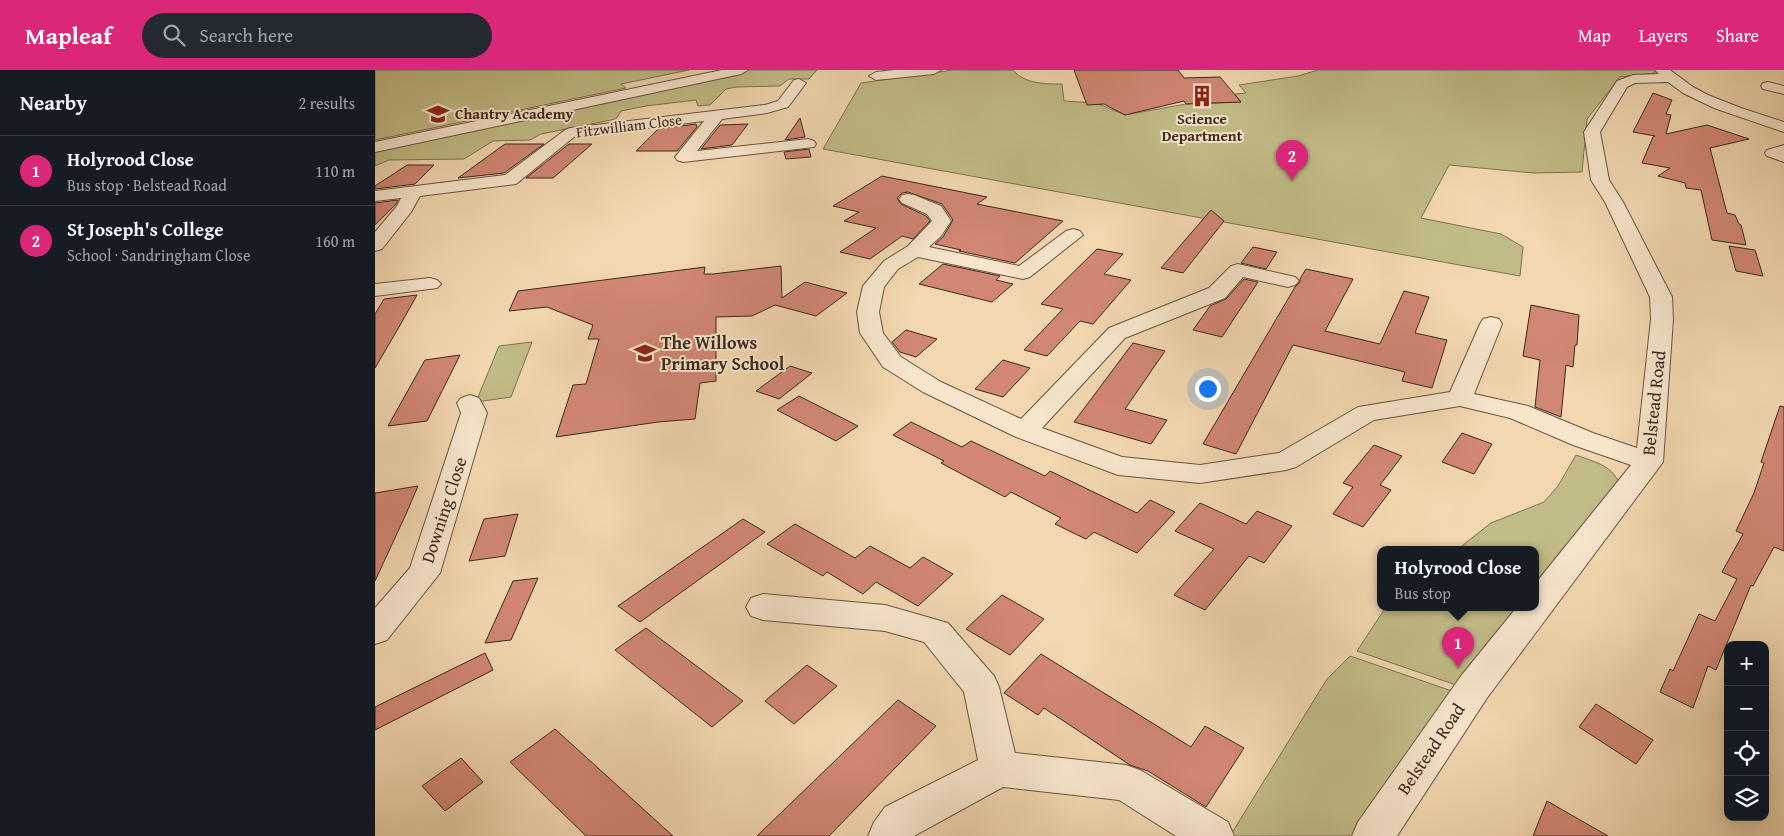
<!DOCTYPE html>
<html lang="en">
<head>
<meta charset="utf-8">
<style>
  :root { --surface:#171b24; --page:#242831; --text:#f1f3f6; --muted:#9ea1a6; --line:#363941; --accent:#db2777 }
  body { margin:0; font-family:"Gentium Book Plus",serif; background:var(--page); color:var(--text) }
  .controls { position:absolute; right:15px; bottom:15px; display:grid; overflow:hidden; border-radius:10px; box-shadow:0 5px 20px #0002 }
  .controls button { width:45px; height:45px; display:grid; place-items:center; padding:0; border:0; border-bottom:1px solid var(--line); background:var(--surface); color:var(--text); font:25px sans-serif }
  .you { position:absolute; left:832px; top:318px; width:18px; height:18px; margin:-12px; border:4px solid #fff; border-radius:50%; background:#1a73e8; box-shadow:0 0 0 8px #1a73e833 }
  .badge { display:grid; place-items:center; width:32px; height:32px; border-radius:50%; background:var(--accent); color:#fff; font-size:16px; font-weight:700 }
  .pin { position:absolute; translate:-50% -41px; filter:drop-shadow(0 1px 2px #0008) }
  .pin::after { content:''; position:absolute; top:26px; width:18px; height:15px; background:inherit; clip-path:polygon(0 0,100% 0,50% 100%) }
  .popup { position:absolute; left:1002px; top:476px; width:162px; height:65px; box-sizing:border-box; display:grid; place-content:center; border-radius:10px; background:var(--surface); filter:drop-shadow(0 1px 4px #0005); font-size:16px; white-space:nowrap; color:var(--muted) }
  .popup b { font-size:19px; color:var(--text) }
  .popup::after { content:''; position:absolute; left:50%; top:100%; margin-left:-10px; border:10px solid transparent; border-top-color:var(--surface) }
  .list { margin:0; padding:0; list-style:none }
  h2 { display:flex; justify-content:space-between; align-items:center; height:65px; margin:0; padding:0 20px; font-size:21px }
  h2 small { font-size:16px; font-weight:400; color:var(--muted) }
  .list li { display:grid; grid-template-columns:32px 1fr auto; gap:15px; align-items:center; box-sizing:border-box; height:70px; padding:0 20px; border-top:1px solid var(--line) }
  .list b { display:block; font-size:19px; white-space:nowrap }
  .list p { margin:0; font-size:16px; white-space:nowrap; color:var(--muted) }
  .list em { font-size:16px; font-style:normal; color:var(--muted) }
  .icon { flex:none; width:28px; height:28px; fill:none; stroke:currentColor; stroke-width:2; stroke-linecap:round; stroke-linejoin:round }
  .map { position:relative; flex:none; width:1409px; height:766px; overflow:hidden }
  header { display:flex; align-items:center; gap:30px; box-sizing:border-box; height:70px; padding:0 25px; background:var(--accent); color:#fff }
  header strong { font-size:24px }
  nav { display:flex; gap:28px; margin-inline-start:auto; font-size:18px }
  .search { width:350px; height:45px; background:var(--page); display:flex; align-items:center; gap:12px; box-sizing:border-box; padding:0 18px; border-radius:28px; color:var(--muted); font-size:19px }
  main { display:flex }
  aside { flex:1; background:var(--surface) }
  .map>svg:first-child { display:block }
</style>
</head>
<body>
<header>
<strong>Mapleaf</strong>
<div class="search"><svg class="icon" aria-label="search" viewBox="0 0 24 24"><circle cx="10" cy="10" r="6"/><path d="M15 15l6 6"/></svg>Search here</div>
<nav><a>Map</a><a>Layers</a><a>Share</a></nav>
</header>
<main>
<aside>
<h2>Nearby<small>2 results</small></h2>
<ul class="list">
<li><span class="badge">1</span><div><b>Holyrood Close</b><p>Bus stop · Belstead Road</p></div><em>110 m</em></li>
<li><span class="badge">2</span><div><b>St Joseph's College</b><p>School · Sandringham Close</p></div><em>160 m</em></li>
</ul>
</aside>
<div class="map">
<svg width="1409" height="766" viewBox="0 0 1409 766">
  <rect width="100%" height="100%" fill="#f2d7b0"/>
  <filter id="stains"><feTurbulence type="fractalNoise" baseFrequency=".004" numOctaves="4"/><feColorMatrix values="0 0 0 0 .2 0 0 0 0 .09 0 0 0 0 .02 0 0 0 .5 -.17"/></filter>
  <radialGradient id="worn" r=".72"><stop offset=".6" stop-color="#630" stop-opacity="0"/><stop offset="1" stop-color="#630" stop-opacity=".3"/></radialGradient>
  <!-- green -->
  <g fill="#c1bc87" stroke="#807252">
    <polygon points="0,0 314,0 246,14 251,18 0,70"/>
    <polygon points="366,0 442,0 434,9 414,9 405,16 361,17 351,19 335,35 323,36 321,30 271,36 246,41 241,49 166,64 155,70 118,71 89,89 14,90 0,96 0,77"/>
    <path d="M578,0H638C649,14 671,14 687,14L689,31L721,33L750,45L811,34L866,32L860,24L871,23L864,15L923,6L943,0H1280V3L1245,7L1212,49L1207,102L1158,103L1074,95L1046,148L1126,164L1148,177L1145,206L448,79L486,13Z"/>
    <polygon points="157,272 136,327 101,332 124,276"/>
    <path d="M1201,385C1216,391 1234,394 1242,409L1252,413L1167,533L1084,616L982,581L1011,537H1160V479H1083L1116,453L1169,432L1183,416Z"/>
    <polygon points="975,586 1080,622 990,766 855,766 952,609"/>
  </g>
  <!-- building -->
  <g fill="#d18774" stroke="#3e281c">
    <polygon points="699,0 803,0 809,8 845,7 866,32 811,34 809,31 750,45 729,34 712,35"/>
    <polygon points="1278,23 1297,30 1291,44 1296,45 1291,64 1332,55 1374,69 1335,78 1352,143 1360,145 1364,154 1366,155 1371,175 1337,170 1326,120 1311,118 1310,113 1283,106 1295,98 1267,93 1278,67 1280,66 1258,62"/>
    <polygon points="425,48 430,67 410,70"/>
    <polygon points="321,54 322,57 302,81 261,81 283,59"/>
    <polygon points="373,54 357,75 326,79 345,55"/>
    <polygon points="130,74 169,74 129,103 83,108"/>
    <polygon points="194,74 217,74 178,108 151,108"/>
    <polygon points="434,79 436,87 411,89 409,82"/>
    <polygon points="32,95 59,95 40,114 0,119 0,116"/>
    <polygon points="507,106 612,127 602,134 688,151 640,193 584,181 586,180 560,174 568,167 578,150 567,134 533,122 527,123 522,128 526,134 551,146 555,151 538,169 527,166 495,189 465,182 501,158 469,151 484,142 458,136"/>
    <polygon points="23,130 21,134 0,155 0,133"/>
    <polygon points="836,140 849,151 808,203 786,198"/>
    <polygon points="1354,176 1380,180 1388,206 1361,201"/>
    <polygon points="878,177 902,182 891,199 866,193"/>
    <polygon points="722,179 748,184 729,204 756,210 718,254 705,251 672,286 649,280 688,239 666,234"/>
    <polygon points="568,194 625,206 621,210 638,214 617,232 544,214"/>
    <polygon points="406,196 407,228 430,212 472,223 441,246 400,235 377,246 341,247 341,311 325,313 320,349 283,352 181,367 198,315 211,314 224,269 213,269 218,255 172,237 134,241 143,221 330,197 329,204 338,204"/>
    <polygon points="931,199 978,209 950,261 1005,274 1029,221 1054,227 1040,263 1072,270 1057,318 1027,311 1030,302 918,275 861,384 828,374 920,217 925,212 925,209"/>
    <polygon points="869,209 883,212 847,267 818,260 835,236 851,229"/>
    <polygon points="42,225 24,257 0,298 0,244 9,229"/>
    <polygon points="1156,235 1204,245 1202,275 1200,275 1198,297 1191,295 1186,347 1160,337 1165,290 1148,286"/>
    <polygon points="531,260 562,269 541,287 525,282 517,272"/>
    <polygon points="758,273 790,281 750,339 792,350 776,374 699,352"/>
    <polygon points="85,285 52,351 13,356 50,290"/>
    <polygon points="628,290 655,298 628,327 600,319"/>
    <polygon points="415,296 437,303 404,329 381,321"/>
    <polygon points="424,326 483,356 461,371 402,340"/>
    <polygon points="1405,336 1409,337 1409,481 1399,477 1378,516 1376,515 1341,600 1333,596 1318,638 1285,622 1295,599 1298,601 1324,544 1340,551 1362,509 1347,502 1368,464 1361,461 1379,423 1389,393 1386,392"/>
    <polygon points="536,352 587,377 596,371 670,406 675,401 762,443 775,430 800,442 762,483 719,462 711,469 680,454 686,448 636,422 630,427 566,393 569,391 518,365"/>
    <polygon points="1087,363 1117,374 1099,404 1067,392"/>
    <polygon points="999,375 1027,386 1005,415 1016,420 988,457 958,444 978,417 968,413"/>
    <polygon points="43,416 31,444 0,511 0,423"/>
    <polygon points="825,433 871,454 882,441 917,456 889,493 874,486 830,540 799,525 839,479 800,461"/>
    <polygon points="143,444 130,486 94,491 109,449"/>
    <polygon points="368,449 390,462 265,552 243,536"/>
    <polygon points="420,454 480,488 495,476 535,498 548,487 578,504 543,536 501,512 488,524 452,502 448,506 392,474"/>
    <polygon points="163,508 136,570 110,573 138,511"/>
    <polygon points="627,525 669,549 635,585 591,559"/>
    <polygon points="271,558 368,631 337,657 240,580"/>
    <polygon points="110,583 118,600 0,660 0,637"/>
    <polygon points="666,584 816,677 830,656 869,678 831,737 773,701 755,695 669,638 663,645 629,623"/>
    <polygon points="432,595 462,616 419,654 390,631"/>
    <polygon points="523,630 561,656 454,766 382,766"/>
    <polygon points="1221,634 1278,670 1261,694 1204,657"/>
    <polygon points="180,659 298,766 211,766 135,692"/>
    <polygon points="86,688 108,712 70,741 47,716"/>
    <polygon points="1172,731 1233,766 1158,766"/>
  </g>
  <g fill="none" stroke-linecap="round" stroke-linejoin="round">
    <!-- minor casing -->
    <g stroke="#6b5441" stroke-width="2">
      <g id="minor">
        <polygon points="347,0 373,0 366,4 0,82 0,72"/>
        <polygon points="520,0 566,0 559,4 501,10 494,6 501,2"/>
        <polygon points="1280,0 1295,0 1318,17 1333,25 1366,38 1409,52 1409,62 1339,38 1308,23 1293,12 1260,13 1252,17 1225,62 1234,110 1248,132 1297,227 1298,249 1288,392 1112,628 1022,766 977,766 983,752 1086,606 1142,537 1160,537 1160,514 1256,395 1198,375 1135,348 1085,336 999,350 921,397 911,400 825,413 743,405 641,367 548,322 508,297 485,263 482,242 488,216 509,191 533,176 557,151 552,144 527,133 524,129 527,125 533,124 539,125 566,136 576,151 566,166 554,177 644,196 691,161 698,159 705,161 708,165 655,207 648,209 543,187 523,199 509,217 504,242 508,263 526,287 566,312 646,349 734,258 834,218 856,196 863,194 920,207 924,211 920,215 913,217 868,207 850,228 750,268 667,358 747,387 825,395 904,383 983,337 1075,322 1105,254 1108,249 1116,247 1124,249 1127,254 1099,324 1153,336 1218,363 1262,378 1276,249 1275,227 1230,132 1216,110 1209,62 1242,11 1258,5 1284,4"/>
        <polygon points="424,9 431,13 413,37 392,43 347,49 322,81 433,69 439,71 441,74 439,77 308,92 302,90 300,87 329,51 199,67 141,114 45,126 36,142 7,179 0,181 0,162 22,136 26,128 0,131 0,121 130,105 190,60 195,58 390,35 403,31 419,10"/>
        <polygon points="1393,12 1409,16 1409,24 1388,19 1386,16 1388,13"/>
        <polygon points="1409,75 1409,92 1392,86 1390,83 1392,80"/>
        <polygon points="55,208 62,210 66,214 62,218 0,226 0,214"/>
        <polygon points="95,325 104,328 112,343 65,503 12,570 0,574 0,538 35,498 86,343 82,333 86,328"/>
        <polygon points="388,524 510,535 573,553 619,606 624,617 640,683 751,695 765,700 853,752 859,766 801,766 744,730 628,717 539,766 493,766 499,752 510,737 603,690 589,622 549,572 510,561 388,550 376,546 371,537 376,528"/>
      </g>
    </g>
    <!-- minor -->
    <use href="#minor" fill="#f7e5cc" fill-rule="evenodd"/>
  </g>
  <!-- icons -->
  <defs>
    <g id="building-bare" transform="scale(1.725)"><path d="M-4-6H4V6H1V3H-1V6H-4ZM-2.5-4.3h1.7v1.8h-1.7ZM.8-4.3h1.7v1.8H.8ZM-2.5-1h1.7V.8h-1.7ZM.8-1h1.7V.8H.8Z" fill="#8f2418" stroke="#f7e5cc" stroke-width="2.5" paint-order="stroke"/></g>
    <g id="school-bare" transform="scale(1.725)"><path d="M0-5L7-2L0 1L-7-2ZM-4 1L0 2.5L4 1V4Q0 6-4 4Z" fill="#8f2418" stroke="#f7e5cc" stroke-width="2.5" paint-order="stroke"/></g>
  </defs>
  <g fill-rule="evenodd">
    <use href="#building-bare" x="827" y="26"/>
    <use href="#school-bare" x="63" y="44"/>
    <use href="#school-bare" x="270" y="283"/>
  </g>
  <g text-anchor="middle" stroke-width="4" stroke-linejoin="round" paint-order="stroke">
    <!-- far-poi labels -->
    <g font-size="15" font-weight="bold" fill="#3e281c" stroke="#f7e5cc" text-anchor="start">
      <text x="80" y="49">Chantry Academy</text>
      <text x="827" y="54" text-anchor="middle">Science<tspan x="827" dy="17">Department</tspan></text>
    </g>
    <!-- far-street labels -->
    <g font-size="15" fill="#3e281c" stroke="#f7e5cc">
      <text transform="translate(254 56) rotate(-7)" y="5">Fitzwilliam Close</text>
    </g>
    <!-- poi labels -->
    <g font-size="18" font-weight="bold" fill="#3e281c" stroke="#f7e5cc" text-anchor="start">
      <text x="286" y="279">The Willows<tspan x="286" dy="21">Primary School</tspan></text>
    </g>
    <!-- street labels -->
    <g font-size="18" fill="#3e281c" stroke="#f7e5cc">
      <text transform="translate(1279 333) rotate(-84)" y="6">Belstead Road</text>
      <text transform="translate(69 440) rotate(-72)" y="6">Downing Close</text>
      <text transform="translate(1056 679) rotate(-56)" y="6">Belstead Road</text>
    </g>
  </g>
  <rect width="100%" height="100%" filter="url(#stains)"/>
  <rect width="100%" height="100%" fill="url(#worn)"/>
</svg>
<div class="controls">
<button>+</button>
<button>−</button>
<button><svg class="icon" aria-label="locate" viewBox="0 0 24 24"><circle cx="12" cy="12" r="6"/><path d="M12 2v4M12 18v4M2 12h4M18 12h4"/></svg></button>
<button><svg class="icon" aria-label="layers" viewBox="0 0 24 24"><path d="M12 4l9 5-9 5-9-5zM3 14l9 5 9-5"/></svg></button>
</div>
<div class="you"></div>
<div class="pin badge" style="left:1083px;top:598px">1</div>
<div class="popup"><b>Holyrood Close</b>Bus stop</div>
<div class="pin badge" style="left:917px;top:111px">2</div>
</div>
</main>
</body>
</html>
